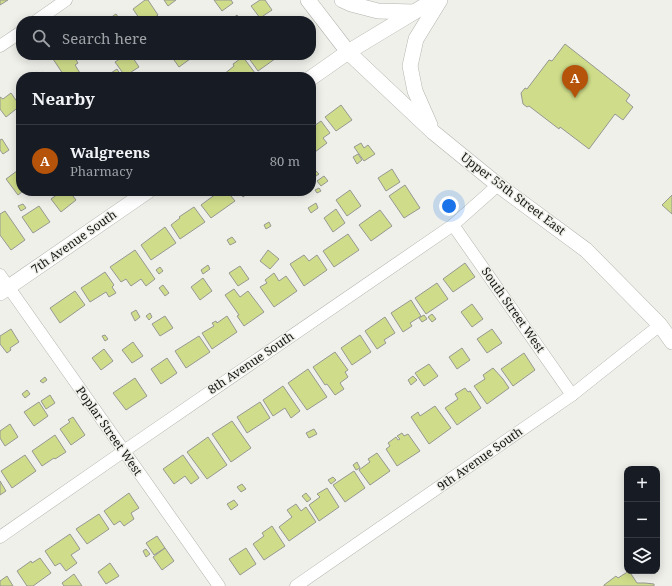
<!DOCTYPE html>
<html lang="en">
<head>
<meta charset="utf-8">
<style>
  :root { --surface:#171b24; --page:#20242c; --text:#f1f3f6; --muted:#9ea1a6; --line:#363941; --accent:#b45309 }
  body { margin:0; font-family:"Noto Serif",serif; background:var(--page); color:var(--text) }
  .controls { position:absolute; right:12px; bottom:12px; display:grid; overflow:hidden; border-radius:8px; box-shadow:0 2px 10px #0003 }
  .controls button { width:36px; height:36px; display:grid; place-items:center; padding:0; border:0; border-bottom:1px solid var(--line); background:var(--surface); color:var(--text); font:20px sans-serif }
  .you { position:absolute; left:449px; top:206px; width:14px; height:14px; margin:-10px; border:3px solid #fff; border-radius:50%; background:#1a73e8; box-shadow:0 0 0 6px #1a73e833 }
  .badge { display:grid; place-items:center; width:26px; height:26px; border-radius:50%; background:var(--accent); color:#fff; font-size:13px; font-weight:700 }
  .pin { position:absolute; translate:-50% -33px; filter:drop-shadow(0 1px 2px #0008) }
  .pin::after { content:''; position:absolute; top:21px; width:14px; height:12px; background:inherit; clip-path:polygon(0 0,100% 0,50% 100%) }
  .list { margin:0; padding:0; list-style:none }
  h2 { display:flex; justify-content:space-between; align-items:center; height:52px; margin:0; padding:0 16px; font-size:17px }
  h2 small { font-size:13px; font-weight:400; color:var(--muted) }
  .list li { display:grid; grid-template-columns:26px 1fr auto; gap:12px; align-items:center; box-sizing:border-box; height:72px; padding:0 16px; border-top:1px solid var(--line) }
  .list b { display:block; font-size:15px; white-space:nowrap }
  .list p { margin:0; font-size:13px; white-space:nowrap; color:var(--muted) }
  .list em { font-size:13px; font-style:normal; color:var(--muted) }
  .icon { flex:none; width:22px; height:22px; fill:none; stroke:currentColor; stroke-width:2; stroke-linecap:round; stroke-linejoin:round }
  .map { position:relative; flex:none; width:672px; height:586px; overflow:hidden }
  .search { position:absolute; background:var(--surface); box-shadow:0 2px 10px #0003; left:16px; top:16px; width:300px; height:44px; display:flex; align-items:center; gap:10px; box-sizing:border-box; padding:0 14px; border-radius:16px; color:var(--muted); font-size:15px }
  .panel { position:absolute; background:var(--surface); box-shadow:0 2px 10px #0003; left:16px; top:72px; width:300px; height:124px; border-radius:16px }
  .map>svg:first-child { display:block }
</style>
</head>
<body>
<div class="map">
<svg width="672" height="586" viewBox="0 0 672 586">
  <rect width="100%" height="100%" fill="#eff0ea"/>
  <!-- building -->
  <g fill="#cfdd8a" stroke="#969892">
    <polygon points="0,0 8,0 0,5"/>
    <polygon points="145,0 148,0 158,15 150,21 141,21 133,9"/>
    <polygon points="164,0 176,0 168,6"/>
    <polygon points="214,0 231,0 233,3 222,11"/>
    <polygon points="260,0 265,0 272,10 260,18 251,6"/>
    <polygon points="116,14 121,21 101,21 106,18 107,20"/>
    <polygon points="237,15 241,21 229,21"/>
    <polygon points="565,44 630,95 626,101 633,107 623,120 615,114 589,149 560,127 559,129 529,106 527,107 523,104 521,93 525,88 527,89 549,60 552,61"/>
    <polygon points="60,55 73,55 78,63 75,65 80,73 73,77 65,77 53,59"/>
    <polygon points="126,55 131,55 139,67 125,76 115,62"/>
    <polygon points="182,55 187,55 190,59 179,67 174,60"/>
    <polygon points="250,55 279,55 279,56 258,71 248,57"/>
    <polygon points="243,57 255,73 249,77 224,77 223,75 234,66 233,64"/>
    <polygon points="117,69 122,77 105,77"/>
    <polygon points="37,72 39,75 43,72 46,77 30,77"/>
    <polygon points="11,93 20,106 6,117 0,109 0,97 3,99"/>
    <polygon points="341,105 352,120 336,131 325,117"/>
    <polygon points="321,121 330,133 323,138 327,143 311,155 311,133 316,129 314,126"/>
    <polygon points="2,139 9,150 3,154 0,150 0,140"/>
    <polygon points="361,143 364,148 368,145 375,154 364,161 354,147"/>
    <polygon points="358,154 362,160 357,164 353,157"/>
    <polygon points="21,168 21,191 23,191 18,195 6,179"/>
    <polygon points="392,169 400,182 386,191 378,178"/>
    <polygon points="316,171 319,174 316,176 313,173"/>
    <polygon points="324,176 328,181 321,186 317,181"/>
    <polygon points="405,185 420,208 404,218 389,196"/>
    <polygon points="319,188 321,191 317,193 315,190"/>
    <polygon points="350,190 361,206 347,216 336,200"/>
    <polygon points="62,191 69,191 76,200 61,212 51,199"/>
    <polygon points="84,191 93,191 87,195"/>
    <polygon points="220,191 227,191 235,201 211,218 201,205"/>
    <polygon points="239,191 251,191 243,197"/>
    <polygon points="672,195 672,214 662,205"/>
    <polygon points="316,203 318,208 311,213 308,208"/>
    <polygon points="23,204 26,208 21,211 18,206"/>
    <polygon points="39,206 50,222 33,233 22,217"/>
    <polygon points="194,207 205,222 180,239 171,225 180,218 179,217"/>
    <polygon points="336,209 345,223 333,232 324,218"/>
    <polygon points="380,210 392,226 371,241 359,225"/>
    <polygon points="5,211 25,240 11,250 0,235 0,214"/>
    <polygon points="269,222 271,226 266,229 264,225"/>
    <polygon points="165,227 176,243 151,260 141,245"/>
    <polygon points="348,234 359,250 334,267 323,251"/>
    <polygon points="232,237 236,242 230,245 227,240"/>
    <polygon points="135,250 155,279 146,286 141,279 131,286 126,279 121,282 110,267"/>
    <polygon points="268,250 279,259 270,269 260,261"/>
    <polygon points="304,255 309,261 317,255 327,270 304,286 290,264"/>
    <polygon points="465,263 475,277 453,292 443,279"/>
    <polygon points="208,265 210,269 203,274 201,270"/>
    <polygon points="240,266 249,279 238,286 229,273"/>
    <polygon points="160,267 163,271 159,274 156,270"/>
    <polygon points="105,272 114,285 112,287 116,293 109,297 106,292 90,302 81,288"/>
    <polygon points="274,273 279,281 286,276 297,291 274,307 260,287 267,283 265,280"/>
    <polygon points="203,278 212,291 200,300 191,287"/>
    <polygon points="437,283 448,299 426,314 415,298"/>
    <polygon points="163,285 169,293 165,296 159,288"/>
    <polygon points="234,289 240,297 248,291 264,312 244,326 237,316 239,315 225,295"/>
    <polygon points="75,291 85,305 60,323 50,308"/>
    <polygon points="411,300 421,316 410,323 412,326 403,332 391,313"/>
    <polygon points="472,304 483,319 472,327 461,312"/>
    <polygon points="136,310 140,317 135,321 131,313"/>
    <polygon points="150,313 152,317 149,320 146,316"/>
    <polygon points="432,314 436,319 432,322 428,317"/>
    <polygon points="424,315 427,319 422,322 419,318"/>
    <polygon points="165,316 173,328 160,336 152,324"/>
    <polygon points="227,316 237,332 212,349 202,333 214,326 212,323 216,321 217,323"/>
    <polygon points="385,317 395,333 384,340 386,343 377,349 365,331"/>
    <polygon points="11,329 19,342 10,348 11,350 7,353 0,344 0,336"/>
    <polygon points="492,329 502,343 487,353 477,339"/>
    <polygon points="105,335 108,339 105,341 102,336"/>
    <polygon points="360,335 371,352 352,365 341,348"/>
    <polygon points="199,336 210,352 186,368 175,351"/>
    <polygon points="133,342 143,356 132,363 122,350"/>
    <polygon points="462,348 470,360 457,369 449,357"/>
    <polygon points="104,349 113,361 101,370 92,358"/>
    <polygon points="335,352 348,370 345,372 348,377 340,383 344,389 335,395 327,384 325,385 313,367"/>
    <polygon points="524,353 535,370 513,386 501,369"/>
    <polygon points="167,358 177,373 161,384 151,369"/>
    <polygon points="429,364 438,376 424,386 415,373"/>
    <polygon points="493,368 503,379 509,388 487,404 474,386 485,379 483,375"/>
    <polygon points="308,369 327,397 307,410 288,383"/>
    <polygon points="413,376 417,380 411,385 408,380"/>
    <polygon points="45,377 47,380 43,383 40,381"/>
    <polygon points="135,378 147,396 126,410 113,393"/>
    <polygon points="283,386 300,411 291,418 285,408 273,416 263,400"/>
    <polygon points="465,388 468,392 470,391 481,408 457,425 445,408 458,399 455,394"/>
    <polygon points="27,390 30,394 25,398 22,394"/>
    <polygon points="50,395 55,403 46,409 41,401"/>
    <polygon points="39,402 48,416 34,426 24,412"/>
    <polygon points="260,402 270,418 247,433 237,417"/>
    <polygon points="435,406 451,428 429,444 411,417 418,412 420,416"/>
    <polygon points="73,417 85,435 71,445 60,429 70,422 68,420"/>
    <polygon points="232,421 251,448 231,462 212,434"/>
    <polygon points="10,424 18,437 5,446 0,438 0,431"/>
    <polygon points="314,429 317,434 309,438 306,433"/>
    <polygon points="402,433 404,436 408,434 420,451 397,466 386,449 390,446 388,443 396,437 398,440 400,439 397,436"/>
    <polygon points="55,435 66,452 55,459 54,458 42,466 32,451"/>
    <polygon points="208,437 227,465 207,479 187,452"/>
    <polygon points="377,453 390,471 370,485 359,470 370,462 368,459"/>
    <polygon points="25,455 36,471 12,488 1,471"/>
    <polygon points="183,455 199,478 191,484 185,476 174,484 163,469"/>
    <polygon points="357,462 360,468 356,470 353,465"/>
    <polygon points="354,471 365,488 345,502 333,485"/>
    <polygon points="333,477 336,480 331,484 328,480"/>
    <polygon points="0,481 6,491 0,495"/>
    <polygon points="242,484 246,489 241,492 237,487"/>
    <polygon points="327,488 339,507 319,521 309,505 320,497 317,494"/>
    <polygon points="129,493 139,508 131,513 134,519 124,526 120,521 114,525 104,511"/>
    <polygon points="306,493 311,499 307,502 302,496"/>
    <polygon points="234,500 238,505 231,510 227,504"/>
    <polygon points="296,504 301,511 306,507 316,522 289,541 279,527 292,517 287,510"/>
    <polygon points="99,514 109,529 87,544 76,529"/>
    <polygon points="272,526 285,546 264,560 253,544 264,536 262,533"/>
    <polygon points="70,534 80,549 71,555 77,563 66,571 60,563 55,566 45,551"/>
    <polygon points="157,536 165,548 154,555 146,543"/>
    <polygon points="165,548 174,561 162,570 153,557"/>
    <polygon points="246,548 256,564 240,575 229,559"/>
    <polygon points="146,549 150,554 146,557 143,551"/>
    <polygon points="40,558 51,573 33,586 27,586 17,571 31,561 32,563"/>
    <polygon points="110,563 119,576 106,584 98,572"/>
    <polygon points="629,571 637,583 645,583 654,584 654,586 604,586 604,585 616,576 618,578"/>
    <polygon points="74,574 82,586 64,586 62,583"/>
    <polygon points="7,576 13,586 0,586 0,581"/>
  </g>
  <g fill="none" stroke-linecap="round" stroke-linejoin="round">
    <!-- minor casing -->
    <g stroke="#b2b4ae" stroke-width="13">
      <g id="minor">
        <polyline points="36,21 66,0"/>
        <polyline points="0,46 21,32"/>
        <polyline points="453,225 572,395"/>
        <polyline points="0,275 219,586"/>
        <polyline points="0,537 124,451 453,225 498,185"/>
        <polyline points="296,586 572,395 660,325"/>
      </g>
    </g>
    <!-- tertiary casing -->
    <g stroke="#b2b4ae" stroke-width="16">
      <g id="tertiary">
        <polyline points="308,0 348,52 433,132 498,185 586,250 660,325 672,342"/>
        <polyline points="342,0 351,4 378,11 414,12"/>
        <polyline points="311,78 348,52 434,0"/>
        <polyline points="430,125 415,91 410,66 416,39 440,0"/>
        <polyline points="0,293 148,191"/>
      </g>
    </g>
    <!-- minor -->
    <use href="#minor" stroke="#fff" stroke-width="12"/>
    <!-- tertiary -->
    <use href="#tertiary" stroke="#fff" stroke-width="15"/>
  </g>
  <g text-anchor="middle" stroke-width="3" stroke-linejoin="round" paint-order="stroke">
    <!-- street labels -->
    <g font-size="12" fill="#161715" stroke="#eff0ea">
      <text transform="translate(513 194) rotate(37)" y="4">Upper 55th Street East</text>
      <text transform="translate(74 242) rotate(-35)" y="4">7th Avenue South</text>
      <text transform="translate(513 310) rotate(55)" y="4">South Street West</text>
      <text transform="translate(251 363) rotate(-34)" y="4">8th Avenue South</text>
      <text transform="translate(109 431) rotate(55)" y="4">Poplar Street West</text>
      <text transform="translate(480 459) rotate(-35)" y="4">9th Avenue South</text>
    </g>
  </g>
</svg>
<div class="controls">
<button>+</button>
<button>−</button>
<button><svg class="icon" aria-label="layers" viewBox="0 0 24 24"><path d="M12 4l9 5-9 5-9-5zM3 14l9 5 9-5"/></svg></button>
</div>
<div class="you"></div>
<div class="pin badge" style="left:575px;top:98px">A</div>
<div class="search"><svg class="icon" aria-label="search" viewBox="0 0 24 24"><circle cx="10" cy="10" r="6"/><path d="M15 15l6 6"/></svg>Search here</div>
<section class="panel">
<h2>Nearby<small></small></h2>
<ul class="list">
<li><span class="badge">A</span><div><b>Walgreens</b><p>Pharmacy</p></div><em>80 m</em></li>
</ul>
</section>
</div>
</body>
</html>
